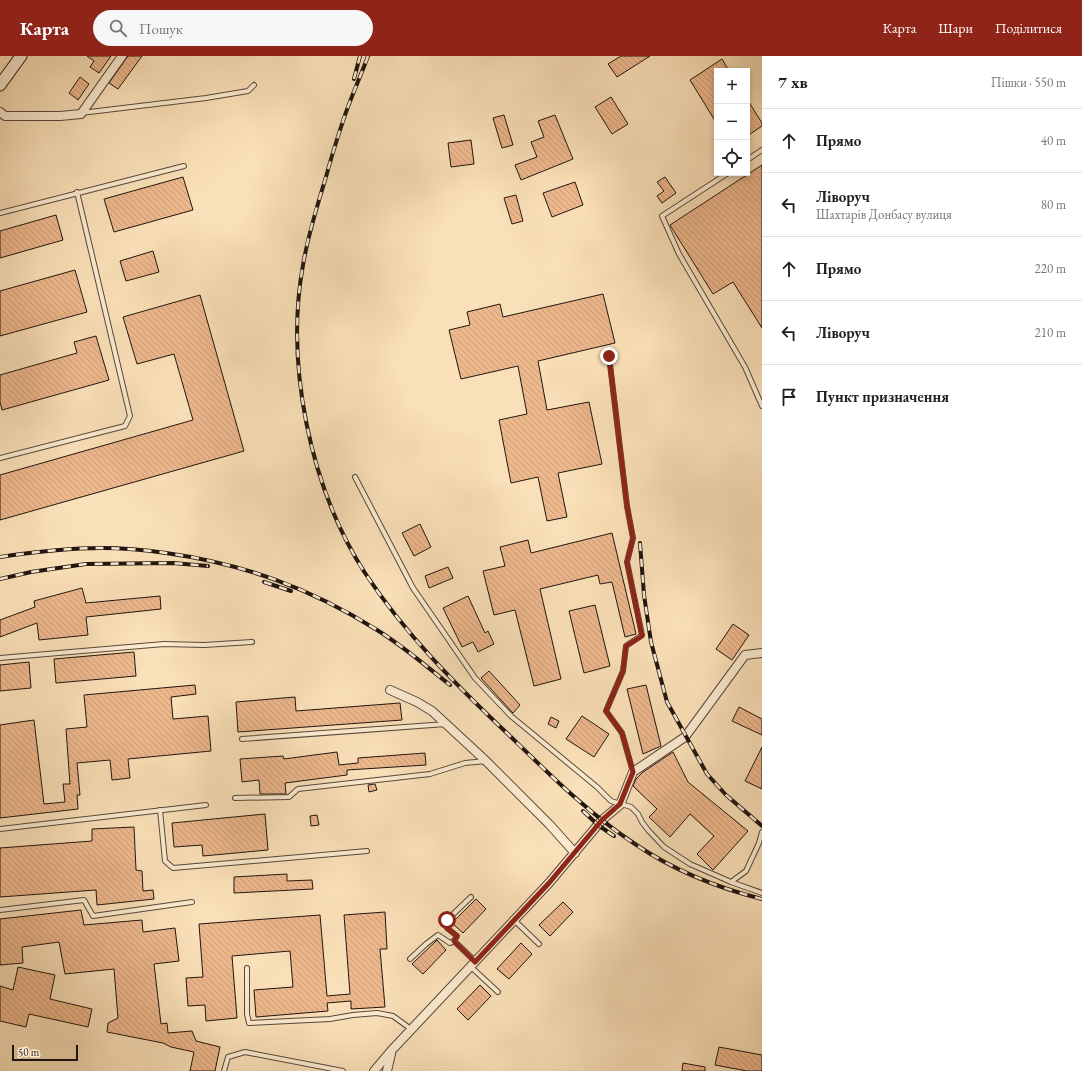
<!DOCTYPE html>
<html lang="uk">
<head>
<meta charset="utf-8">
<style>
  :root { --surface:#fff; --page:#f6f6f6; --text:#202124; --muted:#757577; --line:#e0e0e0; --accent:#8f2418 }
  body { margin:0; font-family:"EB Garamond",serif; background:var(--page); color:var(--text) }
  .controls { position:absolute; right:12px; top:12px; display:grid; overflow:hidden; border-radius:0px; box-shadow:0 2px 6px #0003 }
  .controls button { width:36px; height:36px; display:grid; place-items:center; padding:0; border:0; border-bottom:1px solid var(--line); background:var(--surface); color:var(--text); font:20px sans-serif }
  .scale { position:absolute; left:12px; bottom:10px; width:66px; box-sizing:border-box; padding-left:4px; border:2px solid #201510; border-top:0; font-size:11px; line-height:14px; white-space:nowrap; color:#201510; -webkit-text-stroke:3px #fcebd1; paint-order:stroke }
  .stop { position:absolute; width:12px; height:12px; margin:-9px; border:3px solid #8f2418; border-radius:50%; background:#fff }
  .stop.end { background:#8f2418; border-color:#fff; box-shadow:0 1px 4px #0008 }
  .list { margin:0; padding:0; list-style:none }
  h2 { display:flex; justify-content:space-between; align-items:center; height:52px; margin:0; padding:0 16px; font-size:17px }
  h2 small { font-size:13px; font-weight:400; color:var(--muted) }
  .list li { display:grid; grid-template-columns:26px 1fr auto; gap:12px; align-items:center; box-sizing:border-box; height:64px; padding:0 16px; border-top:1px solid var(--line) }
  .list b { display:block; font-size:15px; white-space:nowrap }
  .list p { margin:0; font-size:13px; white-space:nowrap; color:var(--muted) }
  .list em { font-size:13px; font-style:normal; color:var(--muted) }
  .icon { flex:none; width:22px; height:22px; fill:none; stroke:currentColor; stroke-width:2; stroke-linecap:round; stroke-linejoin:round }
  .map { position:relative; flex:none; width:762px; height:1015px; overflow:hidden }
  header { display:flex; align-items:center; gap:24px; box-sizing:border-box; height:56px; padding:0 20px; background:var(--accent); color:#fff }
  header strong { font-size:19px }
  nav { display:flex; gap:22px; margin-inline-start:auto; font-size:14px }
  .search { width:280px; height:36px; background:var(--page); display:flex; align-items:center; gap:10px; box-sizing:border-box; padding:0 14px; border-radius:22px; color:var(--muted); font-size:15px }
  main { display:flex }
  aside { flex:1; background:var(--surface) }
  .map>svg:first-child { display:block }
</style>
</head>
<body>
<header>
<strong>Карта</strong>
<div class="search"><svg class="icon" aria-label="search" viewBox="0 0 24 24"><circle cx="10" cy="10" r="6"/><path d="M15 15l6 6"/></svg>Пошук</div>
<nav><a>Карта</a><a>Шари</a><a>Поділитися</a></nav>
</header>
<main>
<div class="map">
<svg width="762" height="1015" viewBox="0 0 762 1015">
  <defs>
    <pattern id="building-back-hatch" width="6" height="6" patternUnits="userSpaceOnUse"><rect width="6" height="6" fill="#eeb88d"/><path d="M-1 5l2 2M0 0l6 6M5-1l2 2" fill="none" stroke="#cc9d79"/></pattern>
  </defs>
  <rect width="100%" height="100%" fill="#fae0b8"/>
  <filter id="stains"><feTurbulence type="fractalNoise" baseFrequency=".005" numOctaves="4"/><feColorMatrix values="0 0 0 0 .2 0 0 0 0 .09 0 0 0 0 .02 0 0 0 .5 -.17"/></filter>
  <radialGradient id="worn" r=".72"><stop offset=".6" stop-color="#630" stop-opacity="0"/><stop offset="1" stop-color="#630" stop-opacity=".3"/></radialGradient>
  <!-- building -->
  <g fill="url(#building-back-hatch)" stroke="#201510">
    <polygon points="87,0 111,0 99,17 90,11 94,5"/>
    <polygon points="128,0 142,0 118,33 109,27"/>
    <polygon points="621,0 650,0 617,21 608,8"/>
    <polygon points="722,3 729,15 717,15 717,68 690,24"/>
    <polygon points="80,21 89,28 78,44 69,37"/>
    <polygon points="611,41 628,68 612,78 595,51"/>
    <polygon points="747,43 762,67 762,70 747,80"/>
    <polygon points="504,59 513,89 502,92 493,62"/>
    <polygon points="555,59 573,103 521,124 515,109 537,101 531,86 544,81 538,65"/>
    <polygon points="471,84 474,108 451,111 448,87"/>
    <polygon points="762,109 762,272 733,226 713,238 670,169"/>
    <polygon points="183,121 193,154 114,176 104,143"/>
    <polygon points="665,121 676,137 662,147 657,140 664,135 657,126"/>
    <polygon points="575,126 583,149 552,161 543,137"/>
    <polygon points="516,139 523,165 512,168 504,142"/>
    <polygon points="56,159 63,184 0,202 0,175"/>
    <polygon points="153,195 159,216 126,225 120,205"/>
    <polygon points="75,214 87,256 0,280 0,235"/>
    <polygon points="603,238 615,287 538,305 547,354 589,346 602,408 558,417 567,461 547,465 538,421 511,427 499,364 527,358 518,310 461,323 449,274 470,269 467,256 500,248 503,261"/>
    <polygon points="200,239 244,395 0,464 0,419 193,364 174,298 137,308 123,261"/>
    <polygon points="96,280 109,324 2,354 0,346 0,319 77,297 74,286"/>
    <polygon points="420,468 431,491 414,500 402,477"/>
    <polygon points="612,477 636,578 625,581 612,526 600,528 598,519 540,533 561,623 534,630 515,554 494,559 483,515 505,510 500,491 528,484 531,497"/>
    <polygon points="448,511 453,522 429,532 425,520"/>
    <polygon points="82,532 86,547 160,540 161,553 86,561 88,579 39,584 37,567 0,581 0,564 35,551 34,545"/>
    <polygon points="468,540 485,577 488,575 494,588 478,596 473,586 462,591 443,552"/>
    <polygon points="595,549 610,610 584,617 569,555"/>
    <polygon points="733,568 749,579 732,604 716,593"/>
    <polygon points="134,596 136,620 56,627 54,603"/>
    <polygon points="29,606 31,632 0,635 0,609"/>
    <polygon points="489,615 520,649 513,657 481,622"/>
    <polygon points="195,629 196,638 171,641 173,663 208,660 211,695 128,703 130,722 112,724 110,704 77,707 80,739 77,739 78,753 0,762 0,669 34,664 44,748 65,746 63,728 70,728 66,673 87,671 84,639"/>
    <polygon points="646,629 661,690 643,698 627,633"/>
    <polygon points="295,641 296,655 400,647 402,664 238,676 236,646"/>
    <polygon points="739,651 762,663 762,679 732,665"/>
    <polygon points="582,660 609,678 594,701 566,683"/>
    <polygon points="551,661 559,665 556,672 548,668"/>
    <polygon points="762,691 762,733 745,725"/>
    <polygon points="337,696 339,709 358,707 358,702 425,697 426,709 347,714 347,719 285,727 286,738 260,738 259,724 242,726 240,703 283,700 284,703"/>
    <polygon points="673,696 688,726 748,775 713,814 697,798 714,780 690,758 670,781 649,761 657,753 633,730 636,723 643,716"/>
    <polygon points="375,728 377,734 369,736 368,729"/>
    <polygon points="265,758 268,794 203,800 202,789 174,791 172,767"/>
    <polygon points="317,759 319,769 311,770 310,760"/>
    <polygon points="134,771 136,814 142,815 143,835 153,834 154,843 97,849 96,834 0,841 0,792 92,785 92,773"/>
    <polygon points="287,818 287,825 312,824 313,833 234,837 234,821"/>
    <polygon points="476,843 486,853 463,877 452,867"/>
    <polygon points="563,846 573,856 550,880 539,869"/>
    <polygon points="81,854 84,869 142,864 143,876 175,872 179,905 154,908 161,968 167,967 168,977 192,975 196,985 220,991 215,1015 190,1015 194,996 171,991 163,987 107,976 108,967 118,962 114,913 65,918 59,886 22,891 23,907 0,909 0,863"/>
    <polygon points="385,856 387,893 380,893 385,951 351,953 351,945 327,947 328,955 256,961 254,934 293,931 290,895 232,900 237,962 206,965 205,949 188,950 186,922 203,921 199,868 320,859 327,940 350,938 344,859"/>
    <polygon points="437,884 446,894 423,918 412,908"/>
    <polygon points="521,887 532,898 509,923 497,913"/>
    <polygon points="18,911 55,919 50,943 92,953 88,971 29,958 26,971 0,965 0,930 13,934"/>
    <polygon points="480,929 491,940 468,964 457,953"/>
    <polygon points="719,991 762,999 762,1015 747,1015 715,1009"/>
    <polygon points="683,1007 705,1011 705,1015 682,1015"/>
  </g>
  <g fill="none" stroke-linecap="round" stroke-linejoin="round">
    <!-- lane casing -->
    <g stroke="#56483a" stroke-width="6">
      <g id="lane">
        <polyline points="81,57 206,42 248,35 254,29"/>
        <polyline points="747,104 762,94"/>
        <polyline points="728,117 662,160 679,198 745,311 762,350"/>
        <polyline points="0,157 184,110"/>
        <polyline points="609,300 627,450 633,482 627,506 642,579 626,590 623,615 606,655 622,677 633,716"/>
        <polyline points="0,402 125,370 130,360 77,136"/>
        <polyline points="355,421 413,532 475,622 511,660 597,731 611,745 631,751 638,758 642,766 648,774 664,791 690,808 731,826 746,815 759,787 762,776"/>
        <polyline points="0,602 164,588 204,589 252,586"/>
        <polyline points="242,683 446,668"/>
        <polyline points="235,742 289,741 298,733 430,718 465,707 486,705"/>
        <polyline points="160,754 165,805 173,812 367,795"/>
        <polyline points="0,773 206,749"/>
        <polyline points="731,826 762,837"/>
        <polyline points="0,854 84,844 93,860 192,846"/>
        <polyline points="514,864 539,888"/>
        <polyline points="454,885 457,880 447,872 447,864 471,841"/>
        <polyline points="410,903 426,888 438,879 450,887 454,885 475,905"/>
        <polyline points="471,911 498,936"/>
        <polyline points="247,912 247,958 249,967 330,963 353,959 377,957 393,960 411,973"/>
        <polyline points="224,1015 228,1001 245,996 343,1015"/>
      </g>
    </g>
    <!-- street casing -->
    <g stroke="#56483a" stroke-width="10">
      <g id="street">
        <polyline points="0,56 5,60 60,60 81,58 122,0"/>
        <polyline points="390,634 417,646 432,655 486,705 549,768 575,797"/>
        <polyline points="374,1015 391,995 549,827 602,764 620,749 633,716 685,681 745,599 762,597"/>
        <polyline points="387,1015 391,998"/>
      </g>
    </g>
    <!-- secondary casing -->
    <g stroke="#201510" stroke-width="13">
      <polyline id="secondary" points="0,29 21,0"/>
    </g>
    <!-- lane -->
    <use href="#lane" stroke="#fcebd1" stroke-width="4"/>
    <!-- street -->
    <use href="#street" stroke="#fcebd1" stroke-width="8"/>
    <!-- secondary -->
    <use href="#secondary" stroke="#fcebd1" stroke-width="11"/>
    <!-- rail casing -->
    <g stroke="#201510" stroke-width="4">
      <g id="rail">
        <path d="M368,0C360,22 350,43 343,65C337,83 331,102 326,121C317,150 308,179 303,209C285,308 310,432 365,517C405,578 457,630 510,680C549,718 589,758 635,788C673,814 718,832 762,843"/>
        <polyline points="354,23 360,0"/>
        <polyline points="640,487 644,539 651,586 667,646 707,718 726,739 762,770"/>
        <path d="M0,501C34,496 68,492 102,492C123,492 145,494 166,497C244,508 310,532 377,574C403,590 426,610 450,629"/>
        <polyline points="0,523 31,516 86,508 173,507 208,510"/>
        <polyline points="264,526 291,535"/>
        <polyline points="583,755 598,769 614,780"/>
      </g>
    </g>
    <!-- rail -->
    <use href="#rail" stroke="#fcebd1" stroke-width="2.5" stroke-dasharray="8" stroke-linecap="butt"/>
  </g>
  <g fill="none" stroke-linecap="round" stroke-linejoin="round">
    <!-- route -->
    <polyline stroke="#8f2418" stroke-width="5" points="447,864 447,872 457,880 454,885 475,906 549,827 602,764 620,748 633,716 622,677 606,655 623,615 626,590 642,580 627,506 633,482 627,450 609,300"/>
  </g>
  <rect width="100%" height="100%" filter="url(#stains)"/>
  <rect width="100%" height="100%" fill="url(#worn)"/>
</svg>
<div class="controls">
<button>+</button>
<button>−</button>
<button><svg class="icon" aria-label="locate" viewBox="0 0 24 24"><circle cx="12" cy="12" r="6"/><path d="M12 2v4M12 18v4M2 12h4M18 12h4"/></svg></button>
</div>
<div class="scale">50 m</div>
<div class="stop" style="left:447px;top:864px"></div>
<div class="stop end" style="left:609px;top:300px"></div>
</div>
<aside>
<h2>7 хв<small>Пішки · 550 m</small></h2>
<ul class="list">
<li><svg class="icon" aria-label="ahead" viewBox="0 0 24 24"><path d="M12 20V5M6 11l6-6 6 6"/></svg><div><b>Прямо</b></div><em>40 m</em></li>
<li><svg class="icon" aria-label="left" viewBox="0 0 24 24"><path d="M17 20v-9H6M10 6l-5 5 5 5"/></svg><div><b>Ліворуч</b><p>Шахтарів Донбасу вулиця</p></div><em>80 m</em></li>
<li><svg class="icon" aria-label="ahead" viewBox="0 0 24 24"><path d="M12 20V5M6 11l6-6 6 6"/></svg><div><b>Прямо</b></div><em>220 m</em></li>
<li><svg class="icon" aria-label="left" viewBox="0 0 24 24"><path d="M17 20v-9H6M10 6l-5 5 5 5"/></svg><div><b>Ліворуч</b></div><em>210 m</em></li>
<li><svg class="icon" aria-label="arrive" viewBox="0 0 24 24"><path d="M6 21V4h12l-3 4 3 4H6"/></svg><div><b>Пункт призначення</b></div></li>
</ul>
</aside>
</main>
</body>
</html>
